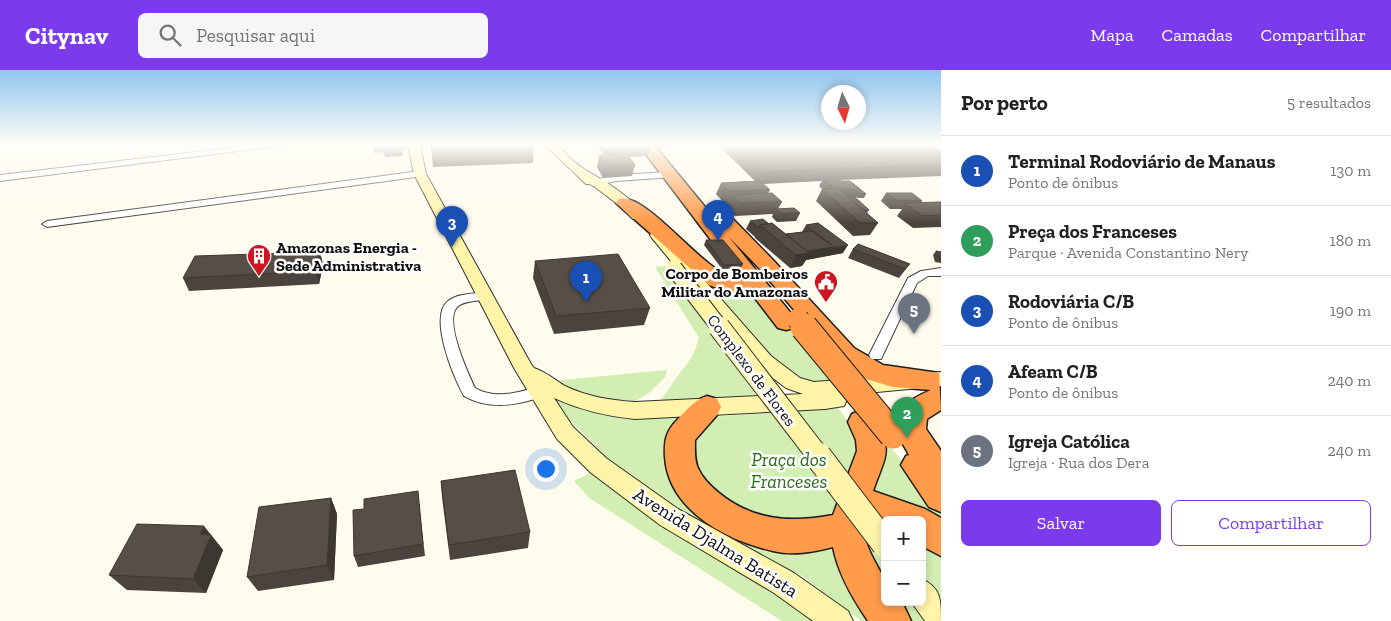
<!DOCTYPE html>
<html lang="pt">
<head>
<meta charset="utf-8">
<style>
  :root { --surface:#fff; --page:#f6f6f6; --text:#202124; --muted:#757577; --line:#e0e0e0; --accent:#7c3aed }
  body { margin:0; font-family:"Zilla Slab",serif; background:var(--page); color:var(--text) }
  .controls { position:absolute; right:15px; bottom:15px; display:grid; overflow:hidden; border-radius:8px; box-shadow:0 2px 8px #0003 }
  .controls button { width:45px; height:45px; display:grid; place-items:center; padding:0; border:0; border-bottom:1px solid var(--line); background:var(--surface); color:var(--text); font:25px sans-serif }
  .compass { position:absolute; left:821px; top:15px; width:45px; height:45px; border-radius:50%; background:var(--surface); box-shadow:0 2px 8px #0003; rotate:175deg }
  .you { position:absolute; left:545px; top:398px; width:18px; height:18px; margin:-12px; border:4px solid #fff; border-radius:50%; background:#1a73e8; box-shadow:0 0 0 8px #1a73e833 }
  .badge { display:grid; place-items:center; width:32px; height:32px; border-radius:50%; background:var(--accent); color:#fff; font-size:16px; font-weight:700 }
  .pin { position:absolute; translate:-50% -41px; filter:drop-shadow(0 1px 2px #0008) }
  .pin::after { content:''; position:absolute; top:26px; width:18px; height:15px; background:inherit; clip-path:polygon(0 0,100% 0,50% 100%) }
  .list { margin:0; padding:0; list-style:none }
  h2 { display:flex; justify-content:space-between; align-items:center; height:65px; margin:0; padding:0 20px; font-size:21px }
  h2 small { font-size:16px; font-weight:400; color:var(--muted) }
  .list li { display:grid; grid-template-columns:32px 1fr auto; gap:15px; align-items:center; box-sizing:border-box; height:70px; padding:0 20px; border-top:1px solid var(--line) }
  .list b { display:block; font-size:19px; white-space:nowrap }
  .list p { margin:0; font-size:16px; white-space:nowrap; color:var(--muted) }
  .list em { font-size:16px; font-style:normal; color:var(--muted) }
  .actions { display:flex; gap:10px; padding:15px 20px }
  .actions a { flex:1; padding:11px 0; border:1px solid var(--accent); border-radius:8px; text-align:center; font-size:18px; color:var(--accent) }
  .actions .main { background:var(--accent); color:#fff }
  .icon { flex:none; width:28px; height:28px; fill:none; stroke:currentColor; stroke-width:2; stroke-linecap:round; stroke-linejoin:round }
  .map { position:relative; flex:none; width:941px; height:551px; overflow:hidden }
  header { display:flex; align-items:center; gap:30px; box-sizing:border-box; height:70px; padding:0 25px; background:var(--accent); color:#fff }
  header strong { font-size:24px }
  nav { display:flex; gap:28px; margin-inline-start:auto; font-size:18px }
  .search { width:350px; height:45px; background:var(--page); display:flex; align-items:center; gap:12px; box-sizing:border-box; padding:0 18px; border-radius:8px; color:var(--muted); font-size:19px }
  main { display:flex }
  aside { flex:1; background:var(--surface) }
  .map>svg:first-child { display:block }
</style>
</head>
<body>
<header>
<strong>Citynav</strong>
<div class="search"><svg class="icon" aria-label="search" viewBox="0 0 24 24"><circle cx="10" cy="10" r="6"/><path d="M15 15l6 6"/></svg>Pesquisar aqui</div>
<nav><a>Mapa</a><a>Camadas</a><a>Compartilhar</a></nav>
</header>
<main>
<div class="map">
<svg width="941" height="551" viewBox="0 0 941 551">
  <rect width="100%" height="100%" fill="#fffbed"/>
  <!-- green -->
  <g fill="#d2eeb3">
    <path d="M665,196L757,325L655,336C665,326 669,318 677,307C688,293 694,286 699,268L655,197Z"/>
    <path d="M708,213C727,222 732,225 753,220L806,252L887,311L820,316L801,311L779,298Z"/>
    <polygon points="667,300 665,307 650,322 631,334 605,333 551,311"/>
    <path d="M554,328C604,350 634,348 687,345L704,439L832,465L882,551H861L802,506L667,436L607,388L562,342Z"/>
    <polygon points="838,338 855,361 859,377 837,435 831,443 815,452 797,457 723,434 695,396 693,369 713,347"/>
    <polygon points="873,354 941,443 941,454 865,421"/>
    <polygon points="592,402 658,454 697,475 822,551 782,551 589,428 574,411"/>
    <path d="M871,444L887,445L900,450H885V482L883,483L885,486V532H917L931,551H899C885,533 859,501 857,478C856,469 856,459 856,450Z"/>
    <polygon points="922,459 941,472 941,533 922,509"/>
  </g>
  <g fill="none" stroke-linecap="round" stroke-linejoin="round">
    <!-- street casing -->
    <g stroke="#404040" stroke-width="2">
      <g id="street">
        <polygon points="256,75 285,75 0,111 0,105"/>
        <polygon points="420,101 424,104 423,106 47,157 42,154 47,151"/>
        <polygon points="670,102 675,105 673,107 616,111 593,116 588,113 590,111 616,105"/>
        <polygon points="941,198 941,206 928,206 917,213 881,289 871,289 869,285 908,208 921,201"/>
        <path d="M486,222L490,223L492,226L490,229C481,231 464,230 457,237C444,251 468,303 475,318C498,331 525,321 548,313L553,315L555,319L553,323C523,334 493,342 464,326C454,308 428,247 448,231C458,223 475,224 486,222Z"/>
      </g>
    </g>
    <!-- secondary casing -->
    <g stroke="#2f2f2f" stroke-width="2">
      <g id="secondary">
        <path d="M408,75H420L426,104L531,294L534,298C546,302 555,310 565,316C587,327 611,330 635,332L803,324L786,318L757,296L652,168L650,165L652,162H662L771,286L800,308L814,312L941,302V316L845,325L847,330L844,336L825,339L635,349C606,346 581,340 554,328L573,357L606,388L678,439L794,503L848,541L853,551H813L774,523L660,455L590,402L557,369L514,298L414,104Z"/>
        <path d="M545,75H557C565,83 574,93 584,99C604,111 631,126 645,146L643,149H633L620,136L591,114H586Z"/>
        <path d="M922,509C941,518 941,530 941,551H925L912,533L922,532Z"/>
      </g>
    </g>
    <!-- highway casing -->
    <g stroke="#1e1e1e" stroke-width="3">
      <g id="highway">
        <path d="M639,75H654L710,143L712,140L718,138L724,140L773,190L854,278L883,295L939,303L941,340L927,349L926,359L941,381V442L929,437L901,395L906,386L909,385C905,377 898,367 896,359C893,337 915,327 931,320L893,317L866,309L836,290L759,198L729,167L798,252L794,258L786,260L778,258L751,223L743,225L733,224L709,215L616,133L619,129C649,122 706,208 742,211Z"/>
        <path d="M707,326L717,329L721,337L717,345L695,370C695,379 694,392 699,400C703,409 712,417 719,423C753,451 792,453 833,445L857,381L856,370L848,352L852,344L862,340L872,344C893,383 887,381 873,421L925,439L941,448V486L922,476V450H885V455L865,451C861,473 875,490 884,509C887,515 885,526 885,532H902L911,551H868C853,529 838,504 833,477C813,482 793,486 773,481C727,471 668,440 665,387C664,370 666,361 678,349C687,340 694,330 707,326Z"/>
      </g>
    </g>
    <!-- street -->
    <use href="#street" fill="#fff" fill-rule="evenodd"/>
    <!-- secondary -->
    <use href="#secondary" fill="#fff4a8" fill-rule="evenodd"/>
    <!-- highway -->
    <use href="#highway" fill="#ff9b4b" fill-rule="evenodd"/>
    <!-- secondary-bridge-far2 casing -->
    <g stroke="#2f2f2f" stroke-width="18" stroke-linecap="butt">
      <polyline id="secondary-bridge-far2" points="674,198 720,258"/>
    </g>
    <!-- secondary-bridge-far1 casing -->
    <g stroke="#2f2f2f" stroke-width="23" stroke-linecap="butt">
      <polyline id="secondary-bridge-far1" points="719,257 819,387"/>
    </g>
    <!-- secondary-bridge casing -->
    <g stroke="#2f2f2f" stroke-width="28" stroke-linecap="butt">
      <polyline id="secondary-bridge" points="818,386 885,474"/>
    </g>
    <!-- highway-bridge-far1 casing -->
    <g stroke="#1e1e1e" stroke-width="23" stroke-linecap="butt">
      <polyline id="highway-bridge-far1" points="798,249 805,258"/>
    </g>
    <!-- highway-bridge casing -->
    <g stroke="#1e1e1e" stroke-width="29" stroke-linecap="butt">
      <polyline id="highway-bridge" points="804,257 893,365"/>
    </g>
    <!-- secondary-bridge-far2 -->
    <use href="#secondary-bridge-far2" stroke="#fff4a8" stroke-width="16"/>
    <!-- secondary-bridge-far1 -->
    <use href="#secondary-bridge-far1" stroke="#fff4a8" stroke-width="21"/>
    <!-- secondary-bridge -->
    <use href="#secondary-bridge" stroke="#fff4a8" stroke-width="26"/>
    <!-- highway-bridge-far1 -->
    <use href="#highway-bridge-far1" stroke="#ff9b4b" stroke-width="21"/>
    <!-- highway-bridge -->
    <use href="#highway-bridge" stroke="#ff9b4b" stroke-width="27"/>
  </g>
  <!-- wall -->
  <g fill="#4b433e">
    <polygon points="406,75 406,81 402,81 403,86 385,87 384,82 374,83 374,76"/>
    <polygon points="431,75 533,75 534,78 533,93 433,97"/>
    <polygon points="597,75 651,75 648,86 629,87 635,95 632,106 603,108 597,97 599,85 604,85"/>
    <polygon points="718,75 930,75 941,82 941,106 839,110 841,111 850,111 866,124 864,128 858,128 857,127 856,128 869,140 867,143 878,153 870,165 853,166 816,131 822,119 819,116 822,111 763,114 770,120 768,123 782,132 778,139 800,143 796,151 777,152 772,147 773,144 735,146 727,137 728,133 724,133 716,124 721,113 755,111"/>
    <polygon points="886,123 922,131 921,133 941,132 941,157 913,158 897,146 902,139 890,139 881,131"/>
    <polygon points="750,151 769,154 786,164 802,162 806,155 843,183 806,190 802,196 790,198 755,168 755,167 746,159"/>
    <polygon points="706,170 743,194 741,198 722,199 704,175"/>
    <polygon points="853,179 910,194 899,208 848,188"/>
    <polygon points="936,181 941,182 941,193 935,192 933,185"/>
    <polygon points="320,182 323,195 319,214 189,221 183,208"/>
    <polygon points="535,191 650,238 644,255 554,264 533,208"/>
    <polygon points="441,411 530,462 528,478 450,490 442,427"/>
    <polygon points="331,428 337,444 334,510 258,521 247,507"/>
    <polygon points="419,434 425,486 358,497 354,486"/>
    <polygon points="210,465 211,465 223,480 206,523 127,520 109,505"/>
  </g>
  <!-- shaded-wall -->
  <g fill="#3d3732">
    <polygon points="848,175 843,183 806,190 802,196 790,198 796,185 802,182"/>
    <polygon points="320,182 323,195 319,214 316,201"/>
    <polygon points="331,428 337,444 334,510 327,495"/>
    <polygon points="204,456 223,480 206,523 193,509 200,464"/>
  </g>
  <!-- building -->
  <g fill="#574e48" stroke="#3d3732">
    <polygon points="406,75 406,77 402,77 402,83 384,83 384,78 374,79 374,76"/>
    <polygon points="431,75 533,75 534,78 432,82"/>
    <polygon points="607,75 648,75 608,77"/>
    <polygon points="734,75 930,75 941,82 941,94 763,102"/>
    <polygon points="627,84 635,95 606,96 599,85"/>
    <polygon points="823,108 837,108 841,111 850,111 861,120 835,119"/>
    <polygon points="760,111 770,120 729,121 721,113"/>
    <polygon points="854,115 855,115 866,124 861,124 859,123 861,120"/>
    <polygon points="838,118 878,153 860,153 822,119"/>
    <polygon points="772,123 782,132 740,133 732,125"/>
    <polygon points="886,123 912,123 922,131 896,130"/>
    <polygon points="848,127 855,127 869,140 863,140"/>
    <polygon points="941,132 941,145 922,146 905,133"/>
    <polygon points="794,138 800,143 781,144 775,139"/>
    <polygon points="763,149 769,154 760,155 759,158 750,151"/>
    <polygon points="772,153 809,183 796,185 760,155"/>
    <polygon points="818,153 848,175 807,181 786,164 811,161 832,175 806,155"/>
    <polygon points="706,170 723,170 743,194 724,195"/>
    <polygon points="858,174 910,194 905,199 853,179"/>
    <polygon points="936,181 941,182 941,188 939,187"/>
    <polygon points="320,182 316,201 183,208 195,186"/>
    <polygon points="618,184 650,238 556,246 535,191"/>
    <polygon points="515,400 530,462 449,475 441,411"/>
    <polygon points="418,421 423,474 354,486 353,440 364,439 364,429"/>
    <polygon points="331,428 327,495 247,507 259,437"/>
    <polygon points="137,454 204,456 200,464 211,465 193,509 109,505"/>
  </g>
  <!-- sky -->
  <linearGradient id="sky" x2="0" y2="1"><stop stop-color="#90c6f0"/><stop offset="0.49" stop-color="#fffdf7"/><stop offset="1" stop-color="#fffdf7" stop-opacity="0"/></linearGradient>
  <rect width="941" height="153" fill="url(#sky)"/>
  <!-- icons -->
  <defs>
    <g id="building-pin" transform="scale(1.25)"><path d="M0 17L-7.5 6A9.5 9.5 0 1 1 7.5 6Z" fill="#cc1722" stroke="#fff"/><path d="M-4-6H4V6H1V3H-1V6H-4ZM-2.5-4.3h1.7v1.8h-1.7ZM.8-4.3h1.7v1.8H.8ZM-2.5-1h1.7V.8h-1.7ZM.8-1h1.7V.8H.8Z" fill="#fff"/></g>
    <g id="civic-pin" transform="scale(1.25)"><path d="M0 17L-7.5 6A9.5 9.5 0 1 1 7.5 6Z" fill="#cc1722" stroke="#fff"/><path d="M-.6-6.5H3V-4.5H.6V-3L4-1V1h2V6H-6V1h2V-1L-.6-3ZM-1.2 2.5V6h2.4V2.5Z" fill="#fff"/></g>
  </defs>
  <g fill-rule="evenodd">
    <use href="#building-pin" x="259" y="186"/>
    <use href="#civic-pin" x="826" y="212"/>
  </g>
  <g text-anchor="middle" stroke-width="5" stroke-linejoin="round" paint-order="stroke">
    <!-- poi labels -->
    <g font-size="16" font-weight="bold" fill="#0d0d0d" stroke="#fff" text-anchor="start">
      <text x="276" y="183">Amazonas Energia -<tspan x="276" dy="18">Sede Administrativa</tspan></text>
      <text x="808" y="209" text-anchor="end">Corpo de Bombeiros<tspan x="808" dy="18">Militar do Amazonas</tspan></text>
    </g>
    <!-- street labels -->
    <g font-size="16" fill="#0d0d0d" stroke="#fff">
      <text transform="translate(752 300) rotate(53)" y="6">Complexo de Flores</text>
    </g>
    <!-- near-park labels -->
    <g font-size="19" font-style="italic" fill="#2a6c17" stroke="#fff">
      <text x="789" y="396">Praça dos<tspan x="789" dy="22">Franceses</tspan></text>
    </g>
    <!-- near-street labels -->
    <g font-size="19" fill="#0d0d0d" stroke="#fff">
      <text transform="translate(716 472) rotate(32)" y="7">Avenida Djalma Batista</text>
    </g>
  </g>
</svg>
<div class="controls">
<button>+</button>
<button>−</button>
</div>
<svg class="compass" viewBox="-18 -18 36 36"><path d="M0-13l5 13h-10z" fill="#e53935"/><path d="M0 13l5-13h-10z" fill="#757577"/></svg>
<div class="you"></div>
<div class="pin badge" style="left:586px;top:232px;background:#1a4fb4">1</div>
<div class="pin badge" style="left:907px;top:368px;background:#2e9e5b">2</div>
<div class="pin badge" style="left:452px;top:177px;background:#1a4fb4">3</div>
<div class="pin badge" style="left:718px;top:171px;background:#1a4fb4">4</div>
<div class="pin badge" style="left:914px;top:264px;background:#6b7280">5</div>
</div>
<aside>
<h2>Por perto<small>5 resultados</small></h2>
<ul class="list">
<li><span class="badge" style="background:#1a4fb4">1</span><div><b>Terminal Rodoviário de Manaus</b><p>Ponto de ônibus</p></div><em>130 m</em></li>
<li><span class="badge" style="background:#2e9e5b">2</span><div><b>Preça dos Franceses</b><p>Parque · Avenida Constantino Nery</p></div><em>180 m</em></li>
<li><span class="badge" style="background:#1a4fb4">3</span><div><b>Rodoviária C/B</b><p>Ponto de ônibus</p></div><em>190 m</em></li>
<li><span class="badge" style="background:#1a4fb4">4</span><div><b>Afeam C/B</b><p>Ponto de ônibus</p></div><em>240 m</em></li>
<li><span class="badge" style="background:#6b7280">5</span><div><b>Igreja Católica</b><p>Igreja · Rua dos Dera</p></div><em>240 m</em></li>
</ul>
<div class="actions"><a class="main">Salvar</a><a>Compartilhar</a></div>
</aside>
</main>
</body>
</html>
